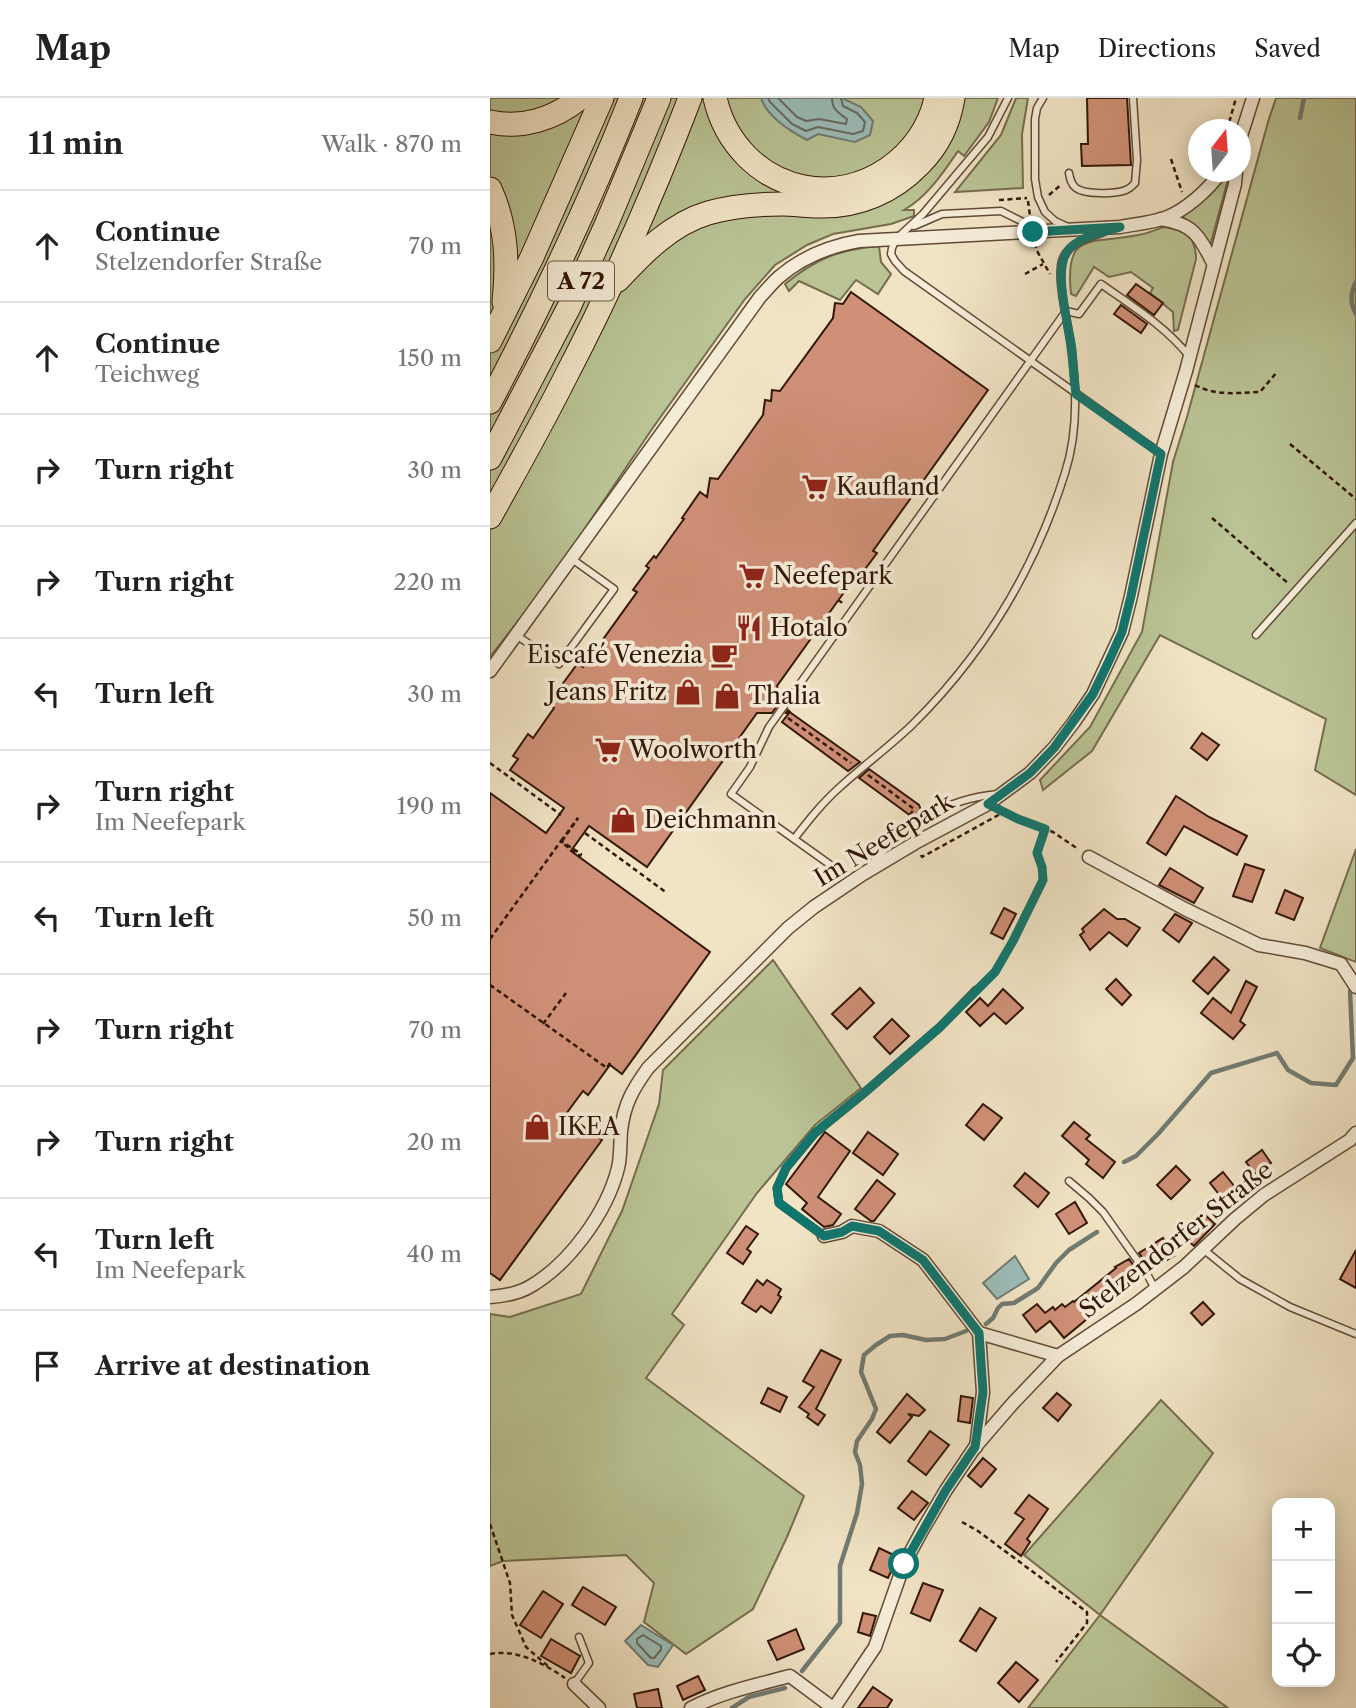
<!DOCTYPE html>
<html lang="en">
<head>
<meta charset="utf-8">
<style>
  :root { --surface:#fff; --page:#f2f2f2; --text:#222; --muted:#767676; --line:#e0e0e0 }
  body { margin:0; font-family:"Libre Caslon Text",serif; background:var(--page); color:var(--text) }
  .controls { position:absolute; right:21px; bottom:21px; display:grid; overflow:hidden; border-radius:14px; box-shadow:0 4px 18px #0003 }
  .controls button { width:63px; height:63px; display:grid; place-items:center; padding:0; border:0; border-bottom:2px solid var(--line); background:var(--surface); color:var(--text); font:35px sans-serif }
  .compass { position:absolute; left:698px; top:21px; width:63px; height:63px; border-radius:50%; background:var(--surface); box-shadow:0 4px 18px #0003; rotate:17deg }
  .stop { position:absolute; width:21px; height:21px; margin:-16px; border:5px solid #0f766e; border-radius:50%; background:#fff }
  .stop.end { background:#0f766e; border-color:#fff; box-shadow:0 2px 7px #0008 }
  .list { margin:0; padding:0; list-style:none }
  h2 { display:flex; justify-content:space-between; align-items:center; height:91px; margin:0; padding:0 28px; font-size:30px }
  h2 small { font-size:23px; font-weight:400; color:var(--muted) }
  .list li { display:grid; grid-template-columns:46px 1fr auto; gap:21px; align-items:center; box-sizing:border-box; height:112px; padding:0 28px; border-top:2px solid var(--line) }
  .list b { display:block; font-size:26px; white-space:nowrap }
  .list p { margin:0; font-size:23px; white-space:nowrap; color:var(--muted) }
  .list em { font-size:23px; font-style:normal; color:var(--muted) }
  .icon { flex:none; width:38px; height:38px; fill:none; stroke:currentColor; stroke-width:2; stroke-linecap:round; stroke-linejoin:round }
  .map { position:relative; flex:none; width:866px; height:1610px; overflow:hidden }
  header { display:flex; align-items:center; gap:42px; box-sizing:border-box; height:98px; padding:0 35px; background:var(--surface); border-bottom:2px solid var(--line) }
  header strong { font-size:33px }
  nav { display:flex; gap:38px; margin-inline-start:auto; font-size:24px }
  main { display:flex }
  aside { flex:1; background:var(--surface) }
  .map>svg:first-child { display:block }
</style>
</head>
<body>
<header>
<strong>Map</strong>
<nav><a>Map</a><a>Directions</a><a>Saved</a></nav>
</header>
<main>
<aside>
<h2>11 min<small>Walk · 870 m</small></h2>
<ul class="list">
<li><svg class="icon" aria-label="ahead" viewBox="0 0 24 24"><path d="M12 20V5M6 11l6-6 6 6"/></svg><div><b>Continue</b><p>Stelzendorfer Straße</p></div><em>70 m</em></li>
<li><svg class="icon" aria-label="ahead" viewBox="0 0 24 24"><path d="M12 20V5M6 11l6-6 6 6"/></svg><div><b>Continue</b><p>Teichweg</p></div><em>150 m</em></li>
<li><svg class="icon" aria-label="right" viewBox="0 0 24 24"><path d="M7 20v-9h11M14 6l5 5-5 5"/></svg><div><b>Turn right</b></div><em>30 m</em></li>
<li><svg class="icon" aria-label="right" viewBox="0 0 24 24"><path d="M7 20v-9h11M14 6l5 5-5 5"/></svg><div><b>Turn right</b></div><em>220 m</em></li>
<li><svg class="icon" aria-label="left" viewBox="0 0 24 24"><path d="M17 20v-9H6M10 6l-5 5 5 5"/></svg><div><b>Turn left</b></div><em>30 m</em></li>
<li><svg class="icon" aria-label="right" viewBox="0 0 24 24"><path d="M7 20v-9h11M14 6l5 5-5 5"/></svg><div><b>Turn right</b><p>Im Neefepark</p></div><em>190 m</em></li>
<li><svg class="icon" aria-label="left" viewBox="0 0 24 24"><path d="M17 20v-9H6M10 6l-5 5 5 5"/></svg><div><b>Turn left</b></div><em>50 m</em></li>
<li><svg class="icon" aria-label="right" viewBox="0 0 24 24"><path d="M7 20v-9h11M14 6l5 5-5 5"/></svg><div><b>Turn right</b></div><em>70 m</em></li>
<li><svg class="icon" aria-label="right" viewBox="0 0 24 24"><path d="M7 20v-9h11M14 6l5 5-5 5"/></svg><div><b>Turn right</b></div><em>20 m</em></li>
<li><svg class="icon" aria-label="left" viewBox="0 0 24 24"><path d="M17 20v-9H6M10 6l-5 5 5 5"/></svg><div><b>Turn left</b><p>Im Neefepark</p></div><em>40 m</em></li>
<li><svg class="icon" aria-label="arrive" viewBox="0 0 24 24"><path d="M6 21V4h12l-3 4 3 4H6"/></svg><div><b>Arrive at destination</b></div></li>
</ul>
</aside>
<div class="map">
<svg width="866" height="1610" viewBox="0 0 866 1610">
  <rect width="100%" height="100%" fill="#f1e4c5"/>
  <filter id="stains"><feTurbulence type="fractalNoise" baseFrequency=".00286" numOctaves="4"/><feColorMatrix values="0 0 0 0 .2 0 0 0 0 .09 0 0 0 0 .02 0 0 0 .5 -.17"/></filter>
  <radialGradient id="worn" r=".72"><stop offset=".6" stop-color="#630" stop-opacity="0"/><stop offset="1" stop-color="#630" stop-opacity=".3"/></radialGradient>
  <!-- green -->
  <g fill="#bac495" stroke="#766d4e" stroke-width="2">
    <path d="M0,0H508L499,24L474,58L468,53C453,75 437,99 414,112H424V118L401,126L343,136L317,147L285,167L255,201L162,331L63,478L0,559Z"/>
    <polygon points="526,0 538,0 532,36 533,90 465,94 511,37"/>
    <polygon points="786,0 866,0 866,697 825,672 836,621 670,537 602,653 553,692 550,682 600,629 652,534 683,364 697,319 778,24"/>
    <path d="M738,74H740L720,148C712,134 705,126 691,118C713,103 723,96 738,74Z"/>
    <path d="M674,129C695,132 706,138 706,161L688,232L684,233L683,214L660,195L663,190L641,174L619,179L604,169L586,198L581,196C574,131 602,147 648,137C656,136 665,132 674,129Z"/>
    <path d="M389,148L391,164L401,176L388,196L366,182L350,202L309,183L299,193L295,186C327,160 348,152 389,148Z"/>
    <polygon points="866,751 866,864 830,850"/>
    <polygon points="283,862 371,990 325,1027 267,1095 182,1216 194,1227 156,1280 314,1398 297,1439 263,1511 196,1556 154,1524 164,1485 136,1457 13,1463 0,1468 0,1216 20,1219 91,1196 132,1113 169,1006 173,972"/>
    <polygon points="671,1302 723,1355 610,1517 738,1610 538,1610 610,1517 534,1457"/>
  </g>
  <!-- water -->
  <g fill="#9bbeba" stroke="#717b72" stroke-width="2">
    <path d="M271,0H352L371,9L383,23L380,37L365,44L328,36L317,42C300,33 277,19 271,0Z"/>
    <polygon points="525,1158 539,1181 507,1201 493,1185"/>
    <polygon points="151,1527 183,1547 168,1569 158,1567 135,1543"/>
  </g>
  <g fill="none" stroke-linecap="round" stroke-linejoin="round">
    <!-- shore -->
    <g stroke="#666a60" stroke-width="2">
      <polyline points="278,0 280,4 302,26 316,33 328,29 363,36 373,33 375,24 367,15 353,8 351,0"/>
      <path d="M288,0L307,19L316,23L329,21L356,26L357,21C349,15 342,12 342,0"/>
      <polygon points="153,1537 171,1548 171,1552 164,1560 161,1560 147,1545 147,1541"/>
    </g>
    <!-- stream -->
    <g stroke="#717b72" stroke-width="4.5">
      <polyline points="810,20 814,0"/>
      <path d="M866,184C860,196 860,205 866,216"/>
      <polyline points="634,1064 646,1058 668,1036 721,975 787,955 798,972 821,985 846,987 863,960 860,893"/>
      <polyline points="496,1226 503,1220 508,1210 512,1206 524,1205 548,1190 566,1165 579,1152 607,1134"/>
      <polyline points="312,1573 350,1525 350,1468 367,1415 372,1386 370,1367 365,1354 367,1343 382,1321 386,1311 371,1274 374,1257 386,1247 400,1238 413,1237 436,1242 455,1241 476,1233"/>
      <polyline points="242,1610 259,1599 295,1590"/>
    </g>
  </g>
  <!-- building -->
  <g fill="#cf9077" stroke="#321607" stroke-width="2">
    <polygon points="597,0 637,0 641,67 592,68 591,46 598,46"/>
    <polygon points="646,186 673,205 664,217 637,197"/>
    <polygon points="361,194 498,292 383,453 387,455 373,474 370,472 287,588 290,600 290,604 282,615 267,615 157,769 99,728 81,753 220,854 132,976 120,967 98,997 93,993 76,1016 112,1042 10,1182 0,1175 0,695 56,735 74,710 20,672 28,661 23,658 38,636 43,640 64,610 59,607 71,588 88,565 93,569 147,494 143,492 159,470 156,468 164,458 166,460 191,425 194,421 192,420 210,394 217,399 220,380 228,381 273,317 275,302 281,303 282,292 290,293 343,220 345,205 353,206"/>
    <polygon points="631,207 657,226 651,235 624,216"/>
    <polygon points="298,612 301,615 370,664 358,673 292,624 299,615 296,615"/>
    <polygon points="712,635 729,647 717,662 701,650"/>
    <polygon points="379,671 429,707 432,715 425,719 421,718 369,680"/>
    <polygon points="686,698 719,719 757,738 747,757 694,728 676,757 657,745"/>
    <polygon points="755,766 774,772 762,804 743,798"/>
    <polygon points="680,770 713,790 704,805 669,787"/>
    <polygon points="795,792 813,800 804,822 786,815"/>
    <polygon points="514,810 526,816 513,841 501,835"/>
    <polygon points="614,811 627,821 635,821 650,830 637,848 619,834 600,852 590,837 594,834 592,831"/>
    <polygon points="685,816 702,825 689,844 673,832"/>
    <polygon points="724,859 739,872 718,896 703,883"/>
    <polygon points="626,881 641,897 632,907 616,891"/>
    <polygon points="756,883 767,889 750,923 755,927 743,941 711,915 723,900 741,915"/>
    <polygon points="370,890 384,905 357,931 342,916"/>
    <polygon points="513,891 533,910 516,926 504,915 490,928 476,914 490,900 498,908"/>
    <polygon points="402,921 419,938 400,956 384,939"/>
    <polygon points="493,1006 512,1020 494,1042 476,1027"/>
    <polygon points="584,1024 600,1037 596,1041 625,1064 613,1080 596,1066 599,1062 572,1038"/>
    <polygon points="335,1034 360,1053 328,1099 351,1116 343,1127 334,1129 312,1111 317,1105 296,1086"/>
    <polygon points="378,1034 408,1056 393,1077 363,1055"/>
    <polygon points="772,1052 781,1065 765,1076 756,1064"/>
    <polygon points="686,1068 700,1082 681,1101 667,1087"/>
    <polygon points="733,1074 745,1089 732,1100 720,1085"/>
    <polygon points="535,1075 559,1095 548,1109 524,1088"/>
    <polygon points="387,1082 405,1096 384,1123 381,1123 365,1111"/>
    <polygon points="585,1104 597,1125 579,1136 566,1116"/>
    <polygon points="714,1116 725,1126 704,1148 693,1139"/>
    <polygon points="256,1128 268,1136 257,1151 261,1154 253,1166 237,1155"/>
    <polygon points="673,1140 684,1158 661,1171 649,1155"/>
    <polygon points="866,1152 866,1190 850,1181"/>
    <polygon points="639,1161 651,1178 624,1194 626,1197 574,1240 560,1223 546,1234 533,1217 547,1206 555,1215 563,1209 565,1212 572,1206 575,1209 583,1203 584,1204 626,1170 625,1169"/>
    <polygon points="267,1182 273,1187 277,1182 291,1191 288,1197 291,1199 281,1215 271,1208 266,1214 252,1205"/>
    <polygon points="713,1204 724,1216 712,1227 701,1215"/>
    <polygon points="331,1252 351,1262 326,1311 335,1317 328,1327 317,1319 319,1316 309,1309 324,1289 313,1283"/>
    <polygon points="278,1290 297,1299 290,1314 271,1305"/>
    <polygon points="567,1295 581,1307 568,1323 553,1310"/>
    <polygon points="417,1296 435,1312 429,1318 418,1316 422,1319 400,1345 387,1334"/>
    <polygon points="471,1298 483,1300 480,1325 468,1323"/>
    <polygon points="440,1333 459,1347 436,1377 418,1363"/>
    <polygon points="493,1360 506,1371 491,1389 478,1378"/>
    <polygon points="422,1393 438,1405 424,1422 408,1410"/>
    <polygon points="539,1397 558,1411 537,1441 540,1444 531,1458 515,1446 534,1421 525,1415"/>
    <polygon points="389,1450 408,1459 398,1480 380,1472"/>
    <polygon points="433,1485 453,1492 440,1523 421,1515"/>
    <polygon points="93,1489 126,1509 115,1527 82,1507"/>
    <polygon points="53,1493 73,1506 51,1540 30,1527"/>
    <polygon points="490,1510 506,1520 486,1553 470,1543"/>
    <polygon points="373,1515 386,1518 380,1538 368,1534"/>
    <polygon points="306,1531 314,1551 287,1562 278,1543"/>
    <polygon points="61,1541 90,1558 81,1575 51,1558"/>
    <polygon points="526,1564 548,1582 529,1604 508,1585"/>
    <polygon points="208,1578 215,1592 193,1602 187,1588"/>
    <polygon points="383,1589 402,1602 397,1610 368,1610"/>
    <polygon points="168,1591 172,1610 147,1610 144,1596"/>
  </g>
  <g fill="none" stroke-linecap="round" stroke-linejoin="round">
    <!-- lane casing -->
    <g stroke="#624a36" stroke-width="9">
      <g id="lane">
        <polyline points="518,0 498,39 433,116 406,141 402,150 401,156 405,163 414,173 670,355"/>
        <polyline points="553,0 547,10 545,21 545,81 548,99 555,114 565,123 578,129"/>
        <path d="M579,75C580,81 581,86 586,90C595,97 626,96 636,92C641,90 642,88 645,85L647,62L643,0"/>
        <polyline points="424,128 452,116 511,113 547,131"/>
        <path d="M576,213L589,216L611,186C642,208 675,228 699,258"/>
        <polyline points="26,537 69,566 124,491 82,461"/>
        <polyline points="766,537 866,425"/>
        <path d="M304,741C318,723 332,705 350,689C373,668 399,649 422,627C493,557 545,471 575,375C588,335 587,291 581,249C579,228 565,178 573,160C580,145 597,140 612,135"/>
        <path d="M381,767C416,726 455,701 508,696"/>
        <polyline points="349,773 241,696 260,669 279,629 576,213"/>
        <polyline points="579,1083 599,1100 613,1114 657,1176 665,1191"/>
        <polyline points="334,1138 289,1105 287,1090 296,1070 325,1035 374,995 450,929 486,892"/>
        <polyline points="713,1151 750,1181 800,1209 866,1236"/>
        <polyline points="84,1586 99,1565 89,1539"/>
      </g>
    </g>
    <!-- street casing -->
    <g stroke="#624a36" stroke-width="15">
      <g id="street">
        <polyline points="750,41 763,0"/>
        <path d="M671,121C703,126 709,137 723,165"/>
        <path d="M0,573L270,199C276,193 282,185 289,179C311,160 340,148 369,143L630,129C645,126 661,125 675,120C696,112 718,92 731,74"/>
        <polyline points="599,759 695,811 769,847 815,855 851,866 866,889"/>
        <polyline points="334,1138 352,1134 362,1128 389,1133 433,1162 489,1235 493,1294 486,1349"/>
        <path d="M0,1199C14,1198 28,1196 41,1188C80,1165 117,1114 128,1070C131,1058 130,1045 131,1033C134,1006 143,991 158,970L298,830L324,809L373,776L425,745L498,706L540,675L564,650L584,624L603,596L632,534L641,498L671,356L696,273L745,86L746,74"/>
        <polyline points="489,1235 568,1258"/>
        <polyline points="84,1586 109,1610"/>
        <path d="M201,1610C232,1594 266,1587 300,1578L343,1610"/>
        <polyline points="344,1610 385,1549 414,1466 433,1431 456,1392 485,1349 524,1304 568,1258 646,1206 694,1169 745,1121 774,1097 860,1042 866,1035"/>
      </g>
    </g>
    <!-- highway casing -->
    <g stroke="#321607" stroke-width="25">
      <g id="highway">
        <path d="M225,0C235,44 268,80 314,89C373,101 434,58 446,0"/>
        <path d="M0,24C32,31 64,21 90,0"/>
        <path d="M0,91C17,128 18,165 14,204"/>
        <path d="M128,182C153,155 181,126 218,115C242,108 267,106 292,106C304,106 317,108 329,108C368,109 403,94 430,66C448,48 459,25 463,0"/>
        <polyline points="0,243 42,159 112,0"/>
        <path d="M0,304C52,205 100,104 141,0"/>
        <polyline points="0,360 79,209 117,125 169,0"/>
        <path d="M0,419C26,372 52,326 76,278C123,188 164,94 200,0"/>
      </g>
    </g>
    <!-- path -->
    <g stroke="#321607" stroke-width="2.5" stroke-dasharray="5 3.5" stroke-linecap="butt">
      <polyline points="737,32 746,0"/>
      <polyline points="681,61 692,94"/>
      <polyline points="559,97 572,86"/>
      <polyline points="509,102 537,100"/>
      <polyline points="538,103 540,118"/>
      <polyline points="545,145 547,153 560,176"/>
      <polyline points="535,176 553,166"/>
      <path d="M705,287C725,298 748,295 770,294L787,274"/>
      <polyline points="800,346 866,401"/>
      <polyline points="722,420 799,486"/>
      <polyline points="348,502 354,506"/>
      <polyline points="298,620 361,665"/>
      <polyline points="0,665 71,717"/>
      <polyline points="378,677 424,711 419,718"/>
      <polyline points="513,714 528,721 563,734 588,751"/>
      <polyline points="95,735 177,795"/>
      <polyline points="72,743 88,720"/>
      <polyline points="431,757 432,759 514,714"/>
      <polyline points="0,841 71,743 91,756 90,758 71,744"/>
      <polyline points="494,885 504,874 523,843 553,782 552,769 547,755 555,731"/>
      <polyline points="0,887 117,970 121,963"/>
      <polyline points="53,926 76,895"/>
      <polyline points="472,1424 488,1433 597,1514 597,1525 566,1564"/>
      <polyline points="0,1426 20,1485 22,1517 36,1549 59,1569"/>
      <path d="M0,1556C27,1551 53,1565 75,1580"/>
    </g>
    <!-- lane -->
    <use href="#lane" stroke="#f6edd9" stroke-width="6"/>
    <!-- street -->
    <use href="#street" stroke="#f6edd9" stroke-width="12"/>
    <!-- highway -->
    <use href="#highway" stroke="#f1e4c5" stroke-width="23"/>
    <!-- path-bridge -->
    <polyline stroke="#321607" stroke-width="2.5" stroke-dasharray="5 3.5" stroke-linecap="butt" points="71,743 88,720"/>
  </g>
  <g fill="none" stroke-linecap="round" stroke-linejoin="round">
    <!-- route -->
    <path stroke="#0f766e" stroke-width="9" d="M414,1466L456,1392L485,1349L493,1294L489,1235L433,1162L389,1133L362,1128L352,1134L334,1138L289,1105L287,1090L296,1070L325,1035L374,995L450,929L505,874L523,843L553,782L552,769L547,755L555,731L528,721L498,706L540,675L564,650L603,596L618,565L632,534L641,498L671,356L586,296C584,281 583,266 582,252C579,228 563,173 577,154C588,138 612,135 630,129L543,134"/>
  </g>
  <!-- icons -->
  <defs>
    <g id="supermarket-bare" transform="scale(2.1)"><path d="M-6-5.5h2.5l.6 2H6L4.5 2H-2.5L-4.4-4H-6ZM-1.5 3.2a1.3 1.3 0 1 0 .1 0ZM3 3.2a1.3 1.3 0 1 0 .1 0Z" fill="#8f2418" stroke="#f6edd9" stroke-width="2.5" paint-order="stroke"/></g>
    <g id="restaurant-bare" transform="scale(2.1)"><path d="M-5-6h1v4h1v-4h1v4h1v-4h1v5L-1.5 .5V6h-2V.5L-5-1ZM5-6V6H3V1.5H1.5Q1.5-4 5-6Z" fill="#8f2418" stroke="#f6edd9" stroke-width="2.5" paint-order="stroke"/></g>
    <g id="cafe-bare" transform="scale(2.1)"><path d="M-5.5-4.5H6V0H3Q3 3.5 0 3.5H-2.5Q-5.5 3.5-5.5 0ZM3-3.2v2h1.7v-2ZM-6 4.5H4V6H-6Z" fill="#8f2418" stroke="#f6edd9" stroke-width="2.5" paint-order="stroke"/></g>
    <g id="shop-bare" transform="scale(2.1)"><path d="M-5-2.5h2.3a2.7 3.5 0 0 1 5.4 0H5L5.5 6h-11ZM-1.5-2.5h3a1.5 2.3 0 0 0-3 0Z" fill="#8f2418" stroke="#f6edd9" stroke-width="2.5" paint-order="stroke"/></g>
  </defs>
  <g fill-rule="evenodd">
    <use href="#supermarket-bare" x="325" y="389"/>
    <use href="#supermarket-bare" x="262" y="478"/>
    <use href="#restaurant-bare" x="259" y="530"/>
    <use href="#cafe-bare" x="234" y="557"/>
    <use href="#shop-bare" x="198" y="594"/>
    <use href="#shop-bare" x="237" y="598"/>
    <use href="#supermarket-bare" x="118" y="652"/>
    <use href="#shop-bare" x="133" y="722"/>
    <use href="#shop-bare" x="47" y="1029"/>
  </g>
  <g text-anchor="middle" stroke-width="7" stroke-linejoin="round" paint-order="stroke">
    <!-- shield labels -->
    <rect fill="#f6edd9" stroke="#6d5646" stroke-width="2" x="58" y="163.5" width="66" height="39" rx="5"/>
    <g font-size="23" font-weight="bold" fill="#321607">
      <text x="91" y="191">A 72</text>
    </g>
    <!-- poi labels -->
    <g font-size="24" fill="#321607" stroke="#f6edd9" text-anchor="start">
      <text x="346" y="397">Kaufland</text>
      <text x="283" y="486">Neefepark</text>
      <text x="280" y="538">Hotalo</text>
      <text x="213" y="565" text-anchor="end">Eiscafé Venezia</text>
      <text x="177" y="602" text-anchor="end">Jeans Fritz</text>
      <text x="258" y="606">Thalia</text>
      <text x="139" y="660">Woolworth</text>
      <text x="154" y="730">Deichmann</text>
      <text x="68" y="1037">IKEA</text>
    </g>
    <!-- street labels -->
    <g font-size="24" fill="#321607" stroke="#f6edd9">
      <text transform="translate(394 742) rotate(-31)" y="8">Im Neefepark</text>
      <text transform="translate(686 1142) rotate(-38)" y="8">Stelzendorfer Straße</text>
    </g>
  </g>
  <rect width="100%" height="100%" filter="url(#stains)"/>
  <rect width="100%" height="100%" fill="url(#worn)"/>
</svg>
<div class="controls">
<button>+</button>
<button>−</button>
<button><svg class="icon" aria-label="locate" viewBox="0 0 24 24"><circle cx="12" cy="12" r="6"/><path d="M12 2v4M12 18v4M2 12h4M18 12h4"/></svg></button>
</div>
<svg class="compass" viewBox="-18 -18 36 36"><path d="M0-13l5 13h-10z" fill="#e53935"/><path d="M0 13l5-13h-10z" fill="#767676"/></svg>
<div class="stop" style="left:414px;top:1466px"></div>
<div class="stop end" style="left:543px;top:134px"></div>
</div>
</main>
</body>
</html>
